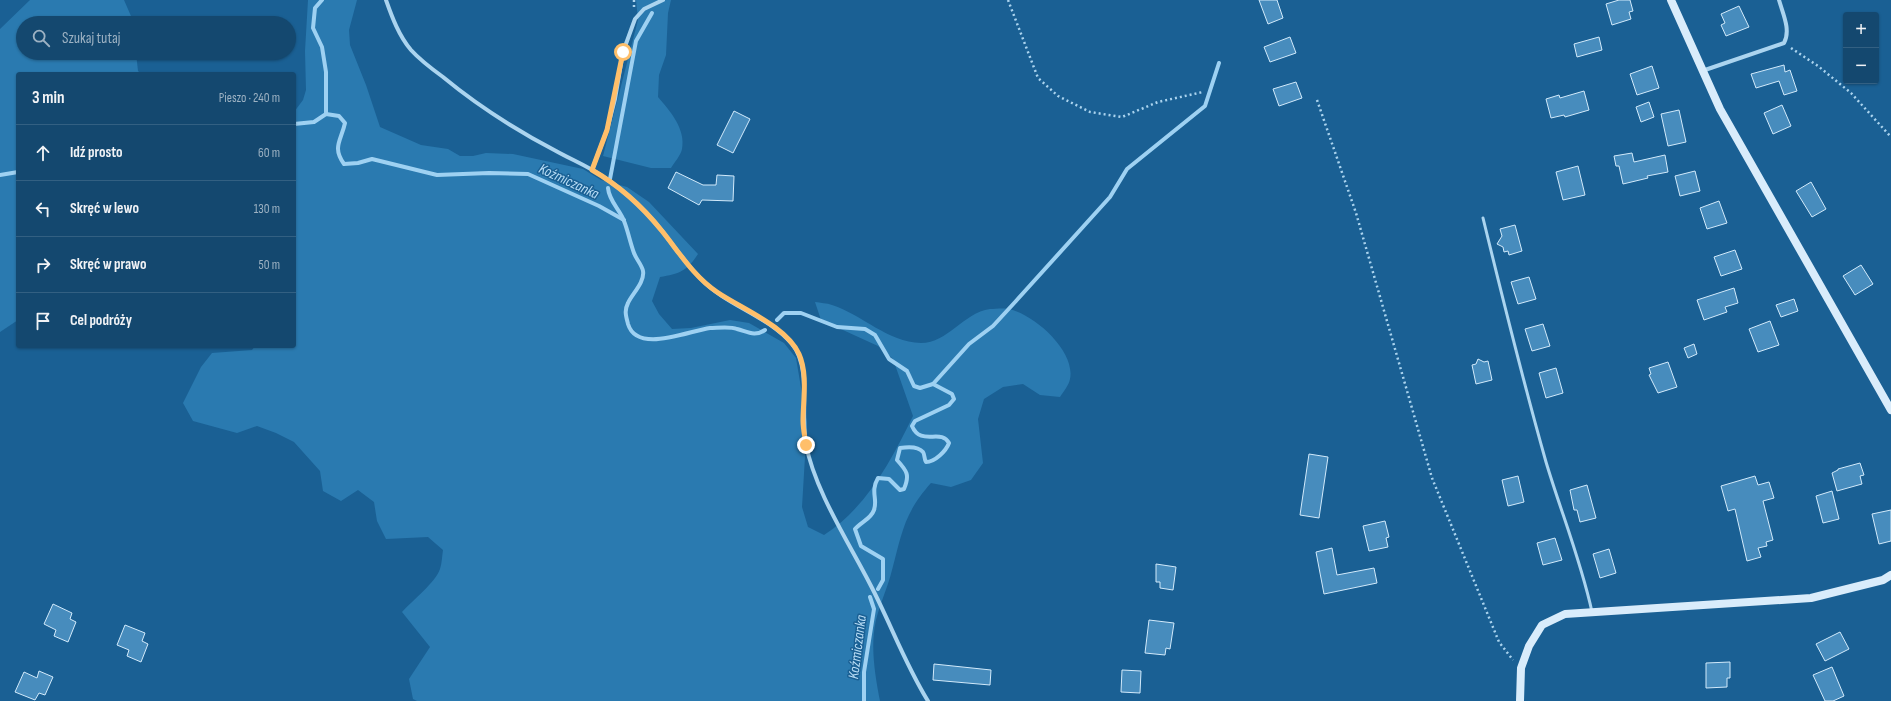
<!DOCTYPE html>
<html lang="pl">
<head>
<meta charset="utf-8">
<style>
  :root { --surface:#14486f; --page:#1d4f74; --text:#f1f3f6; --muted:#9db2c3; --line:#336082 }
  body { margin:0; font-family:"Sofia Sans Condensed",sans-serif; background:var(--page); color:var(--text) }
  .controls { position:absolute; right:12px; top:12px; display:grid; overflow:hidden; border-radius:4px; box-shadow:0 1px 3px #0004 }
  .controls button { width:36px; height:36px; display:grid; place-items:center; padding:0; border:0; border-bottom:1px solid var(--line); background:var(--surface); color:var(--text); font:20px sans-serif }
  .stop { position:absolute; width:12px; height:12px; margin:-9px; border:3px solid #ffbf6a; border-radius:50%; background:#fff }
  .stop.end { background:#ffbf6a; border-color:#fff; box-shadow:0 1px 4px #0008 }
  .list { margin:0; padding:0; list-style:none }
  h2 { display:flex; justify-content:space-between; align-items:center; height:52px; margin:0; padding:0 16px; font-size:17px }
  h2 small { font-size:13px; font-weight:400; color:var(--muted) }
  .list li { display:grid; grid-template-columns:26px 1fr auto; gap:12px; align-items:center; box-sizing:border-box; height:56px; padding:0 16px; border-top:1px solid var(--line) }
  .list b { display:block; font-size:15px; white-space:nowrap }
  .list em { font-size:13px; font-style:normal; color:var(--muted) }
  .icon { flex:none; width:22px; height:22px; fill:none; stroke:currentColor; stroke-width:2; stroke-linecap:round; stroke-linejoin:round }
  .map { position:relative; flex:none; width:1891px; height:701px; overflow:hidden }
  .search { position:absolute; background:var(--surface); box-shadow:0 1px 3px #0004; left:16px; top:16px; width:280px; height:44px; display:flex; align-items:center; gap:10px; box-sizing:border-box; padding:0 14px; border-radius:22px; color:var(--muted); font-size:15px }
  .panel { position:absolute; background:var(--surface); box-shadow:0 1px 3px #0004; left:16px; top:72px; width:280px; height:276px; border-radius:4px }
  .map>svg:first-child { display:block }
</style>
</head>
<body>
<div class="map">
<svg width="1891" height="701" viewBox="0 0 1891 701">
  <rect width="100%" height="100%" fill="#1a6094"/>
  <!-- green -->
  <g fill="#2a7ab0">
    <polygon points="30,0 124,0 134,23 23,23 23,53 136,53 138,71 141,74 18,74 18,320 0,332 0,29"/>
    <path d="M308,0H357L349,30L350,45L366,85L380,127L421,145L448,149L460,156H473L486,153L513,154L583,169L601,180L627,187L649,202L698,254C687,271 679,274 660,277L652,301L659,314L672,329L691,328L730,320L749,323L784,343L796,358L807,423L802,507L808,527L824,535C867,507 891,461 913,416L893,359L878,346L821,320L815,302C820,303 827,303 832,305C863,315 887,342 921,343C948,343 963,313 990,309C995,309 1003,308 1008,309C1033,313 1076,351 1070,379C1069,385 1063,392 1060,397L1040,395L1023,384L1003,387L984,399L978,419L983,463L971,480L951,487L931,483C904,513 902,533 892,570C888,587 880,603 876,620C870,646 875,675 880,701H417L413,699L409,679L430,647L402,612C413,600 435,583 440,569C442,563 442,556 443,550L428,537L386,539L377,521L374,502L358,490L341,501L323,491L320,471L294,442L276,433L257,426L237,433L193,421L183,403L201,367L212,353L252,350L255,346H294V112L303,100L306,90L305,51Z"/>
    <path d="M636,0H671L668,13L666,55L659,75L658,97C670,111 686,129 682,149C681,155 674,163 671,168H651L603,156L638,20Z"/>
  </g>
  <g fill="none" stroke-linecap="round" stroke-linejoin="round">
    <!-- stream -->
    <g stroke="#9ed1f2" stroke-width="4">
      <polyline points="322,0 315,8 313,28 322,47 326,72 326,114"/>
      <path d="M294,124L314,122L326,114L339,116L345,123C341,141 332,147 344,164L358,163L372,159L437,175L489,173L528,174L599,206L624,220"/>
      <polyline points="0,175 18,172"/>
      <polyline points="610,179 636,41 652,13"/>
      <path d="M608,188C609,201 620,210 624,221C628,231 630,242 634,253C636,259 642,265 643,271C645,282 632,294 628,303C624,311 626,316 628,324C637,354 688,331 710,328C717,328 730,326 737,329C748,332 755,337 765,330"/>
      <path d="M777,320L784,313H801L837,327L865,329L875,335L889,359L907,371L914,386L920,388L933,384L952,394L954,399L949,405L915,421L912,426C921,447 941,428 949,443C946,451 935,462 926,462C924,459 925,455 923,452C918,446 906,447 900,448L897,460C907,471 910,475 904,489L900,490L889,479L878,478C870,492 878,499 874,510C871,519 861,522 855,529L861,546L883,559V580L878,589"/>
      <polyline points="933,384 969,344 993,326 1016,301 1110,197 1127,169 1205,106 1219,63"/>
      <polyline points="864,701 864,672 874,609 870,597"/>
    </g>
  </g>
  <!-- building -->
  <g fill="#478cbd" stroke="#d2eafb">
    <polygon points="1259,0 1277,0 1283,18 1268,24"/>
    <polygon points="1619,0 1630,0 1633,11 1629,12 1631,19 1612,25 1606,4"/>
    <polygon points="1739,6 1749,27 1726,36 1721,25 1725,23 1721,14"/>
    <polygon points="1290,37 1296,53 1270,62 1264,47"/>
    <polygon points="1599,37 1602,50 1577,57 1574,44"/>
    <polygon points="1784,65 1785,72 1790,70 1797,91 1784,95 1779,81 1756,88 1751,74"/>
    <polygon points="1652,66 1659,88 1637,95 1630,74"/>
    <polygon points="1296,82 1302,98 1279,106 1273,89"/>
    <polygon points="1584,91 1589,110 1565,117 1564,115 1551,118 1546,99 1559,95 1560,98"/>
    <polygon points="1649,102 1654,117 1641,122 1636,107"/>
    <polygon points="1782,105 1791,126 1773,134 1764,113"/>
    <polygon points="1679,110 1686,142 1668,146 1661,114"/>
    <polygon points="734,111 750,119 733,153 717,145"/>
    <polygon points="1632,153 1634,162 1665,155 1668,172 1647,176 1648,178 1623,184 1619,166 1616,166 1614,156"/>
    <polygon points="1578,166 1585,195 1563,200 1556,172"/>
    <polygon points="1695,171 1700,191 1680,196 1675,176"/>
    <polygon points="676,172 703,185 716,185 717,175 734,176 733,201 702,200 699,205 668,188"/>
    <polygon points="1811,182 1826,209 1812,217 1796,191"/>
    <polygon points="1719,201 1727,223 1707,229 1700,208"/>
    <polygon points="1515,225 1522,251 1509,255 1508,251 1504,252 1503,247 1497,244 1502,236 1500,229"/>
    <polygon points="1735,250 1742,269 1721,276 1714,257"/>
    <polygon points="1861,265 1873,284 1855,295 1843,276"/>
    <polygon points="1529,277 1536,299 1518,304 1511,282"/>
    <polygon points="1734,288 1738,303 1725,307 1727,312 1704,320 1697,300"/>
    <polygon points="1794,299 1798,311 1781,317 1776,305"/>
    <polygon points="1770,321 1779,345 1758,352 1749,329"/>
    <polygon points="1543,324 1550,346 1532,351 1525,329"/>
    <polygon points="1694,344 1697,354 1688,358 1684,348"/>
    <polygon points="1478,359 1484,362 1488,361 1492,380 1476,384 1472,365 1476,364"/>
    <polygon points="1668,362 1677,387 1658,393 1649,375 1651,374 1649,368"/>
    <polygon points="1556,368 1563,393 1546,398 1539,373"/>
    <polygon points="1309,454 1328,457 1319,518 1300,515"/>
    <polygon points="1860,463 1864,475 1860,476 1862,484 1837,491 1832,473 1838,470 1838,469"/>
    <polygon points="1518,476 1524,502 1508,506 1502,480"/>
    <polygon points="1755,476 1758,485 1769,482 1774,498 1763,501 1773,540 1766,542 1767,546 1758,548 1761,557 1747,561 1735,509 1728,511 1721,486"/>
    <polygon points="1587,485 1596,518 1580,522 1577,510 1574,510 1570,490"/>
    <polygon points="1832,491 1839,519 1823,523 1816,496"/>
    <polygon points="1891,510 1891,541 1879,544 1872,514"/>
    <polygon points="1385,521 1389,537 1386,538 1388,547 1369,551 1363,526"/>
    <polygon points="1555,538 1562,560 1543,565 1537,543"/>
    <polygon points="1332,548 1337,575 1374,568 1377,583 1324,594 1316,552"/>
    <polygon points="1609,549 1616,573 1600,578 1593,554"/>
    <polygon points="1156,564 1176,567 1173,590 1160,588 1160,582 1156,582"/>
    <polygon points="53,604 72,613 70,619 76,622 68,642 54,636 56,630 44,624"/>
    <polygon points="1149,620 1174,623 1170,649 1166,648 1165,655 1145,653"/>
    <polygon points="125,625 145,633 142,641 148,644 141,662 127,656 129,650 117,645"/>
    <polygon points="1840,632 1849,649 1825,661 1816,644"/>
    <polygon points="1730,662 1730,678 1727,678 1727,687 1706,688 1706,663"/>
    <polygon points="934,664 991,670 990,685 933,680"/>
    <polygon points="1832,667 1844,696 1833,701 1825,701 1813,675"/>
    <polygon points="1122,670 1141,671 1140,693 1121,692"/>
    <polygon points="39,671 53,677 45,695 39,693 35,700 15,692 24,672 37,678"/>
  </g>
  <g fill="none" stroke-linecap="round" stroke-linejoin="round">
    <!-- path -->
    <g stroke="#abd4ef" stroke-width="2.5" stroke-dasharray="2 3" stroke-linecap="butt">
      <polyline points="634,0 634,7"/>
      <polyline points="1008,0 1038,78 1058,96 1090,112 1122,117 1158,102 1203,92"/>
      <polyline points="1791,48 1818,66 1851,93 1891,137"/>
      <polyline points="1317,100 1356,213 1432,478 1499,642 1513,660"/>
    </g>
    <!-- lane -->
    <path stroke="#abd4ef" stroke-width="3" d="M1483,218C1503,300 1523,381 1546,462C1561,512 1581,561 1592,612"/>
    <!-- street -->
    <g stroke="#abd4ef" stroke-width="4">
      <path d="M386,0C392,17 399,36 411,50C420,60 432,69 443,77C478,106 516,130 556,151C572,160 590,167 605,178C628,193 646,211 663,232C675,248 687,265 701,279C727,306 767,315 792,344C812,368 800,415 806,444C814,489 849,543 870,584C890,622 905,664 928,701"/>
      <path d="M1702,71L1784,43C1791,30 1783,14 1779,0"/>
      <polyline points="592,170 607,130 615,99 623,52 635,19 644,9 663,0"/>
    </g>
    <!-- secondary -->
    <g stroke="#d9ecfb" stroke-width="8">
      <polyline points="1671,0 1720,109 1891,410"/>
      <polyline points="1520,701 1521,668 1529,646 1542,625 1565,614 1811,598 1883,580 1891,575"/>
    </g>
  </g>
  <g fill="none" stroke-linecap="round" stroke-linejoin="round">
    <!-- route -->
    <path stroke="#ffbf6a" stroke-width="5" d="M623,52L607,130L592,170C620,186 642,206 662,231C679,252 694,277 717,292C742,309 786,326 799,354C808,374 803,400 803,421C803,429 805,437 806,445"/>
  </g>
  <g text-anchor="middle" stroke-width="3" stroke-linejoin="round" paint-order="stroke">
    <!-- water labels -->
    <g font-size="15" font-style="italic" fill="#b8ddf6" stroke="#1a6094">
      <text transform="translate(569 181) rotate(25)" y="5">Koźmiczanka</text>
      <text transform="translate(857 647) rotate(-83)" y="5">Koźmiczanka</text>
    </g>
  </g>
</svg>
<div class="controls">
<button>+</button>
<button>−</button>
</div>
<div class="stop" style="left:623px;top:52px"></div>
<div class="stop end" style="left:806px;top:445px"></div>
<div class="search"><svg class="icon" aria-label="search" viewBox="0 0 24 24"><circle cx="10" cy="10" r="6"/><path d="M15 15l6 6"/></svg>Szukaj tutaj</div>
<section class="panel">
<h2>3 min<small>Pieszo · 240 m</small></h2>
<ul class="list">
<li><svg class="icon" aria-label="ahead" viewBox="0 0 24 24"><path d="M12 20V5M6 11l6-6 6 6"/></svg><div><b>Idź prosto</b></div><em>60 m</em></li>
<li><svg class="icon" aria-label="left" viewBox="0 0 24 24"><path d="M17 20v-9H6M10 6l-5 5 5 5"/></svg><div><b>Skręć w lewo</b></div><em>130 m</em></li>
<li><svg class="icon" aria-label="right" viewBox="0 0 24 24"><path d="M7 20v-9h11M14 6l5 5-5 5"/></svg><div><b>Skręć w prawo</b></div><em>50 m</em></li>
<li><svg class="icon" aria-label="arrive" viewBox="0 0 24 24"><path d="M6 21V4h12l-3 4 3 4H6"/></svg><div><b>Cel podróży</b></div></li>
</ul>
</section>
</div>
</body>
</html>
